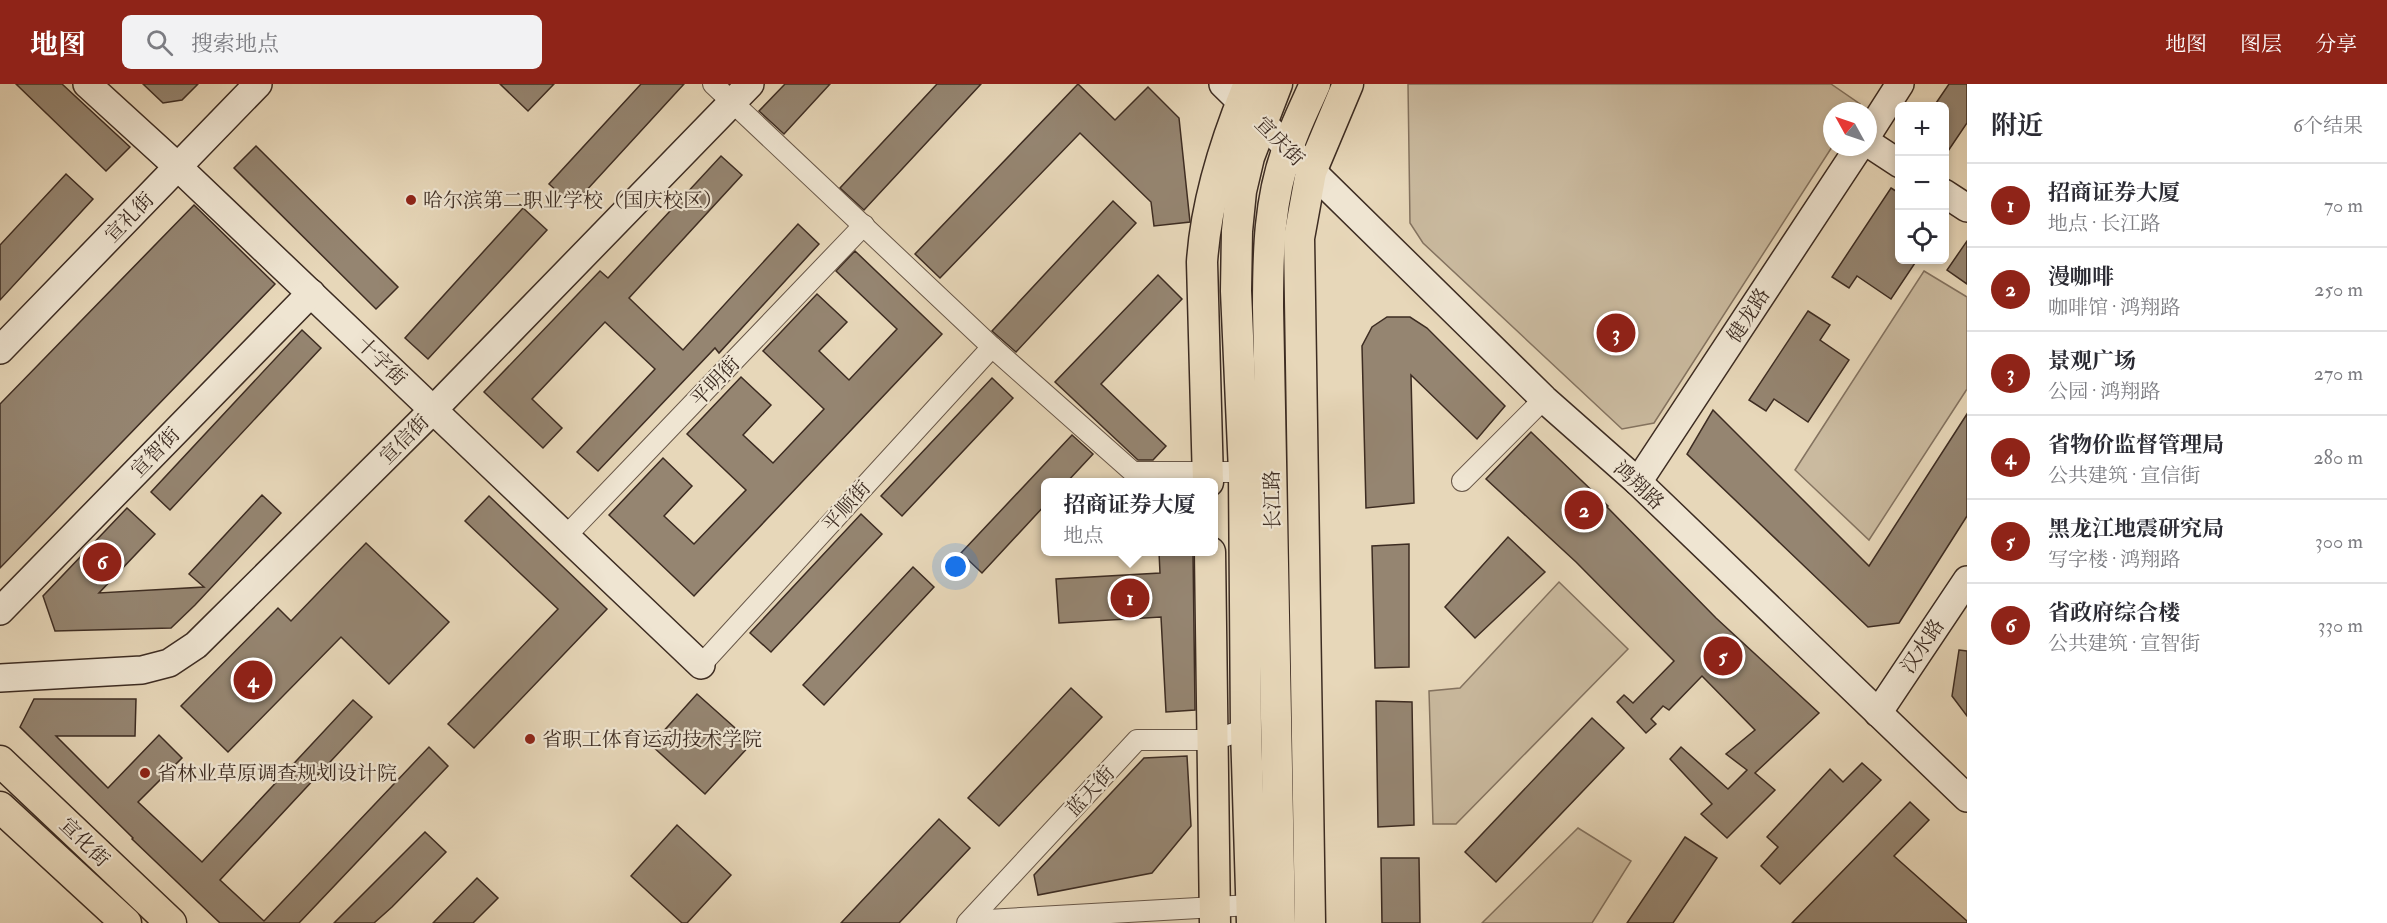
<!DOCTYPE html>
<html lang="zh">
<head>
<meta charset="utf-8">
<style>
  :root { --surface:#fff; --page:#f2f2f3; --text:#2b2b33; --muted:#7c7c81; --line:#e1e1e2; --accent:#8f2418 }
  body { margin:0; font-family:"IM FELL Double Pica","Noto Serif SC",serif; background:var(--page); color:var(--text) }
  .controls { position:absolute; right:18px; top:18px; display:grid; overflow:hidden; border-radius:9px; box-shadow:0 3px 9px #0003 }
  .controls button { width:54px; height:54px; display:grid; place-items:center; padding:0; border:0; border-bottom:2px solid var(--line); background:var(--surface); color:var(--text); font:30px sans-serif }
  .compass { position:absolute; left:1823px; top:18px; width:54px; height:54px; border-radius:50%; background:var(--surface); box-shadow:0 3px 9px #0003; rotate:310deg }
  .you { position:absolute; left:956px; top:483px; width:21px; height:21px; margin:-15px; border:4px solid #fff; border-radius:50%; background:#1a73e8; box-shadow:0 0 0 9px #1a73e833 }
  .badge { display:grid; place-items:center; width:39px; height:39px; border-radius:50%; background:var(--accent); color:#fff; font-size:20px; font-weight:700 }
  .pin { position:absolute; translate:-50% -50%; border:3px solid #fff; box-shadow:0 2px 6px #0006 }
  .popup { position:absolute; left:1041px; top:394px; width:177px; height:78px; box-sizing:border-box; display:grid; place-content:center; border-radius:9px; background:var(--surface); filter:drop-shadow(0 2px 4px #0005); font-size:20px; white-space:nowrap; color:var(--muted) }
  .popup b { font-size:22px; color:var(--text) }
  .popup::after { content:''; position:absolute; left:50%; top:100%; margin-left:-12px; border:12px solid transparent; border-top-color:var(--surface) }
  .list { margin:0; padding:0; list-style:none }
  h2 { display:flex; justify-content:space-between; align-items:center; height:78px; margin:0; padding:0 24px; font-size:26px }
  h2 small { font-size:20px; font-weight:400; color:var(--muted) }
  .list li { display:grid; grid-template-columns:39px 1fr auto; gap:18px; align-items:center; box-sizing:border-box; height:84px; padding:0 24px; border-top:2px solid var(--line) }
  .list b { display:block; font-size:22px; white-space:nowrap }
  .list p { margin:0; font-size:20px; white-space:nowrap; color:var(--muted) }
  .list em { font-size:20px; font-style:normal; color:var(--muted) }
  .icon { flex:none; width:33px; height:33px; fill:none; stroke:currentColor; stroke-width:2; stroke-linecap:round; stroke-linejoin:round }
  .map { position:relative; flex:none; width:1967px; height:839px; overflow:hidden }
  header { display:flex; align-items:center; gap:36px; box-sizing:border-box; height:84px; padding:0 30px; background:var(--accent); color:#fff }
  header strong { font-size:28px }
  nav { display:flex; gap:33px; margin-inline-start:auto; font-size:21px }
  .search { width:420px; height:54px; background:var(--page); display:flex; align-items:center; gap:15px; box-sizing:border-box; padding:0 21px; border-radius:9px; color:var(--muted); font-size:22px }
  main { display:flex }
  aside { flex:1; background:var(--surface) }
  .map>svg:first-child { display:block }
</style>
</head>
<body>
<header>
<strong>地图</strong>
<div class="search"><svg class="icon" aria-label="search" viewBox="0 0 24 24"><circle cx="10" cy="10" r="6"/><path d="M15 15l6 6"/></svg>搜索地点</div>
<nav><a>地图</a><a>图层</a><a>分享</a></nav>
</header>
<main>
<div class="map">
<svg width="1967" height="839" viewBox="0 0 1967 839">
  <rect width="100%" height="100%" fill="#e7d7b9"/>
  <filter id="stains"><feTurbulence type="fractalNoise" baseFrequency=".00333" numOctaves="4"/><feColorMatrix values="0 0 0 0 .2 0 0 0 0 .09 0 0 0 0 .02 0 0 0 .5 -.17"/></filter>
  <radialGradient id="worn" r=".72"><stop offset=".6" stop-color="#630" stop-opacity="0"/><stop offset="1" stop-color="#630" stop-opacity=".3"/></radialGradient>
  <!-- green -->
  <g fill="#caba9f" stroke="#847360" stroke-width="1.5">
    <polygon points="1408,0 1831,0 1860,20 1855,27 1832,27 1832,63 1654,339 1622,345 1423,159 1410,139"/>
    <polygon points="1924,187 1967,213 1967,305 1869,456 1795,386"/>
    <polygon points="1559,498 1628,565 1456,740 1433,740 1429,607 1460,604"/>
    <polygon points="1578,744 1631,777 1592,839 1482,839"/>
  </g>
  <!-- building -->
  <g fill="#958571" stroke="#3d2c22" stroke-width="1.5">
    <polygon points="16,0 62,0 130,63 106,87"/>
    <polygon points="143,0 198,0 182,16 163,19"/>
    <polygon points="500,0 554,0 528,27"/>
    <polygon points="641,0 684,0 573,121 549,100"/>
    <polygon points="785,0 830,0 784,50 759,27"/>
    <polygon points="937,0 981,0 864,126 840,104"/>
    <polygon points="1078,0 1115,36 1148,3 1179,34 1190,138 1154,142 1151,118 1080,49 940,194 915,170"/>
    <polygon points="1949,0 1967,0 1967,39 1944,73 1944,22 1934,22"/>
    <polygon points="256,62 398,203 376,225 234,84"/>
    <polygon points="721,72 742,91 629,214 683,266 798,140 819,160 719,269 715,264 598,387 577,368 655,285 605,238 532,315 562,344 543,364 484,308 600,187 608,194"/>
    <polygon points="66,90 93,115 0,216 0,161"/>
    <polygon points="1891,104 1899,109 1899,176 1917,176 1891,215 1857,192 1849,204 1832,193"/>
    <polygon points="1113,117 1136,139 1016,268 992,247"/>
    <polygon points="194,121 275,200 0,484 0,320"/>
    <polygon points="523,124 547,146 428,275 405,254"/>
    <polygon points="1967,157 1967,200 1947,186"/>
    <polygon points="855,167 942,250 694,512 609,431 663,374 692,402 664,432 694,460 746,406 687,350 741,293 771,321 743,351 773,379 824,325 763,267 817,210 847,238 819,267 849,296 897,245 836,187"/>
    <polygon points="1158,191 1182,215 1101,300 1166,362 1153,376 1138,376 1055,298"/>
    <polygon points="1808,227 1830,241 1820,256 1849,276 1808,338 1774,315 1766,327 1749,316"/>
    <polygon points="1387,233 1410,233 1427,244 1505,322 1477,355 1411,291 1414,419 1366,424 1362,262 1372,243"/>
    <polygon points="302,246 321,264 170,426 151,408"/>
    <polygon points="992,294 1013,314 902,432 881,412"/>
    <polygon points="1713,326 1869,482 1967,330 1967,432 1899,539 1868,543 1687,370"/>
    <polygon points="1531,348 1608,422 1607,423 1716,534 1819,629 1755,689 1775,706 1727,754 1701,730 1712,720 1670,675 1681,663 1728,705 1747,686 1726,670 1755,646 1702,592 1669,626 1663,622 1651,635 1656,640 1646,649 1617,618 1624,611 1633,619 1674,577 1576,478 1486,395"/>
    <polygon points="1072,351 1093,370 1066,399 1046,399 1046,420 982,489 961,469"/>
    <polygon points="262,411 281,429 195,521 171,544 55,547 43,512 127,424 155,450 99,509 204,503 189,490"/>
    <polygon points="489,412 607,525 474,664 448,640 558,525 465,437"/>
    <polygon points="861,430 882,450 771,568 750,549"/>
    <polygon points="1508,453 1545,488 1475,554 1445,523"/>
    <polygon points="366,459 449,538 389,600 341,553 228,668 181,622 278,524 291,537"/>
    <polygon points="1409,460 1409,583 1375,584 1372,462"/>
    <polygon points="1159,468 1193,468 1195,626 1166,628 1161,533 1059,539 1056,495 1160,489"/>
    <polygon points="913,483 934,503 824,621 803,601"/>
    <polygon points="1959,566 1967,567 1967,632 1952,612"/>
    <polygon points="1071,604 1102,633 999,742 968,714"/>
    <polygon points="697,610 752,659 705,710 651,661"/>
    <polygon points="34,615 136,615 135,652 56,652 108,704 159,651 182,674 138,718 202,778 353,616 372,633 220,796 264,837 429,663 448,682 299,839 220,839 132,755 133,754 20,643"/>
    <polygon points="1376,617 1412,618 1414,741 1378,743"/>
    <polygon points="1592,634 1624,664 1496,798 1465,768"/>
    <polygon points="1187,672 1191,742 1152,789 1038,811 1034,791 1144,674"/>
    <polygon points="1862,679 1881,696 1780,800 1761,782 1778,763 1767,753 1830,685 1843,698"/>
    <polygon points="1910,718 1929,736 1894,772 1967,837 1967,839 1792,839"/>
    <polygon points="939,735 970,764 899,839 841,839"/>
    <polygon points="677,741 731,791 687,839 682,839 631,792"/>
    <polygon points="425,748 446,768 392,823 374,839 334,839"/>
    <polygon points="1685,753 1717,774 1673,839 1627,839"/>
    <polygon points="1381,774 1419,774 1420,839 1382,839"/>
    <polygon points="477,794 498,814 473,839 433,839"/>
  </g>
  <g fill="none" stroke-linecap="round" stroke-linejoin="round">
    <!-- street casing -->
    <g stroke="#685748" stroke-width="22">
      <g id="street">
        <polyline points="713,0 992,263 1133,388 1244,388"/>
        <polyline points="1462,397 1544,315"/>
        <polyline points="566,452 864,141"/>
        <polyline points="701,581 992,263"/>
        <polyline points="970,837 1251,821"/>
        <polyline points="967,839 1137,656 1214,656 1246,645"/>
      </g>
    </g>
    <!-- secondary casing -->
    <g stroke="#3d2c22" stroke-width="30">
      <g id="secondary">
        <polyline points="87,0 178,83 701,581"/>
        <polyline points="1223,0 1544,315 1638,398 1967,714"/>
        <polyline points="1868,50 1900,0"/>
        <polyline points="1868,59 1900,80"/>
        <polyline points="1944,109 1967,124"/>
        <polyline points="0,266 258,0"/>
        <polyline points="1638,398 1859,63"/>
        <polyline points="0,527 311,209"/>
        <polyline points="0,594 142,586 169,579 196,561 433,326 750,0"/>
        <polyline points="1878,629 1967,496"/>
      </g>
    </g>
    <!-- primary casing -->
    <g stroke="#3d2c22" stroke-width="33">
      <g id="primary">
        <path d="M1208,398L1202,178C1206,118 1226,55 1249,0"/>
        <polyline points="1210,468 1215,839"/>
        <polyline points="0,677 171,839"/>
        <polyline points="0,723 126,839"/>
        <polyline points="1252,839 1246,645 1244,388 1236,207 1237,147 1241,107 1249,73 1277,0"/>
        <path d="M1280,839L1268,223C1268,169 1269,115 1288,64C1295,42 1306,21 1315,0"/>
        <polyline points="1310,839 1299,154 1311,88 1348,0"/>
      </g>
    </g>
    <!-- street -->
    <use href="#street" stroke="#efe5d2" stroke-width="20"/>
    <!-- secondary -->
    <use href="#secondary" stroke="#efe5d2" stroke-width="27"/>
    <!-- primary -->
    <use href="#primary" stroke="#e7d7b9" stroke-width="30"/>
  </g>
  <!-- markers -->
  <g fill="#8f2418" stroke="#efe5d2" stroke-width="2">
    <circle cx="411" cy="116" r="6"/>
    <circle cx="530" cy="655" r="6"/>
    <circle cx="145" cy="689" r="6"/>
  </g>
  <g text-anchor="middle" stroke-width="4.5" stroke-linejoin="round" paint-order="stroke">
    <!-- street labels -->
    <g font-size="20" fill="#3d2c22" stroke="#efe5d2">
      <text transform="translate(1280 57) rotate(45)" y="7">宣庆街</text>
      <text transform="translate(129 133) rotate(-46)" y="7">宣礼街</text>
      <text transform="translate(1748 231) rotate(-57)" y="7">健龙路</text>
      <text transform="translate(382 277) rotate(44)" y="7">十字街</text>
      <text transform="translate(715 297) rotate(-46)" y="7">平明街</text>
      <text transform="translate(404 355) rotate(-45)" y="7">宣信街</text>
      <text transform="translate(155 368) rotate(-46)" y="7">宣智街</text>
      <text transform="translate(1639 401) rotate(43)" y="7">鸿翔路</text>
      <text transform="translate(1272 416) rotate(-91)" y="7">长江路</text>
      <text transform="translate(846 422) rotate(-48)" y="7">平顺街</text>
      <text transform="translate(1922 562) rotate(-56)" y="7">汉水路</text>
      <text transform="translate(1090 707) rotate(-47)" y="7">蓝天街</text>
      <text transform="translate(85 758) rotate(44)" y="7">宣化街</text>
    </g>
    <!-- poi labels -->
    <g font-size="20" fill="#3d2c22" stroke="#efe5d2" text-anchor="start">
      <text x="423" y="123">哈尔滨第二职业学校（国庆校区）</text>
      <text x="542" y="662">省职工体育运动技术学院</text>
      <text x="157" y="696">省林业草原调查规划设计院</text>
    </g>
  </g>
  <rect width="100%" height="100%" filter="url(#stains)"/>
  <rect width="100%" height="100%" fill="url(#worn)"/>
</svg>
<div class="controls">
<button>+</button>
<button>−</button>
<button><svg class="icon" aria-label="locate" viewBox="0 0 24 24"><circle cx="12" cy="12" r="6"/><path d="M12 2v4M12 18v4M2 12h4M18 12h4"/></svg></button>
</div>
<svg class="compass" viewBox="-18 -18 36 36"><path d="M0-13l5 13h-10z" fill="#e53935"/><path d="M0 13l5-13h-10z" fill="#7c7c81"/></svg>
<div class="you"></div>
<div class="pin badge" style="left:1130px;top:514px">1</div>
<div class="popup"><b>招商证券大厦</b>地点</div>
<div class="pin badge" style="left:1584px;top:426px">2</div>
<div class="pin badge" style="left:1616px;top:249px">3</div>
<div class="pin badge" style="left:253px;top:596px">4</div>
<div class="pin badge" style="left:1723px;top:572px">5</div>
<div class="pin badge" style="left:102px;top:478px">6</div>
</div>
<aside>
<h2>附近<small>6个结果</small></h2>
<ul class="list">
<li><span class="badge">1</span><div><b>招商证券大厦</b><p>地点 · 长江路</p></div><em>70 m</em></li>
<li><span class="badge">2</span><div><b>漫咖啡</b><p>咖啡馆 · 鸿翔路</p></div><em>250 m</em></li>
<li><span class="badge">3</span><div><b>景观广场</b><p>公园 · 鸿翔路</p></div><em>270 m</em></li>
<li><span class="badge">4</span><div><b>省物价监督管理局</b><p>公共建筑 · 宣信街</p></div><em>280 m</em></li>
<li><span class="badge">5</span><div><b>黑龙江地震研究局</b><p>写字楼 · 鸿翔路</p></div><em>300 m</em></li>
<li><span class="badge">6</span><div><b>省政府综合楼</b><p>公共建筑 · 宣智街</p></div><em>330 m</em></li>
</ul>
</aside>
</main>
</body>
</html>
